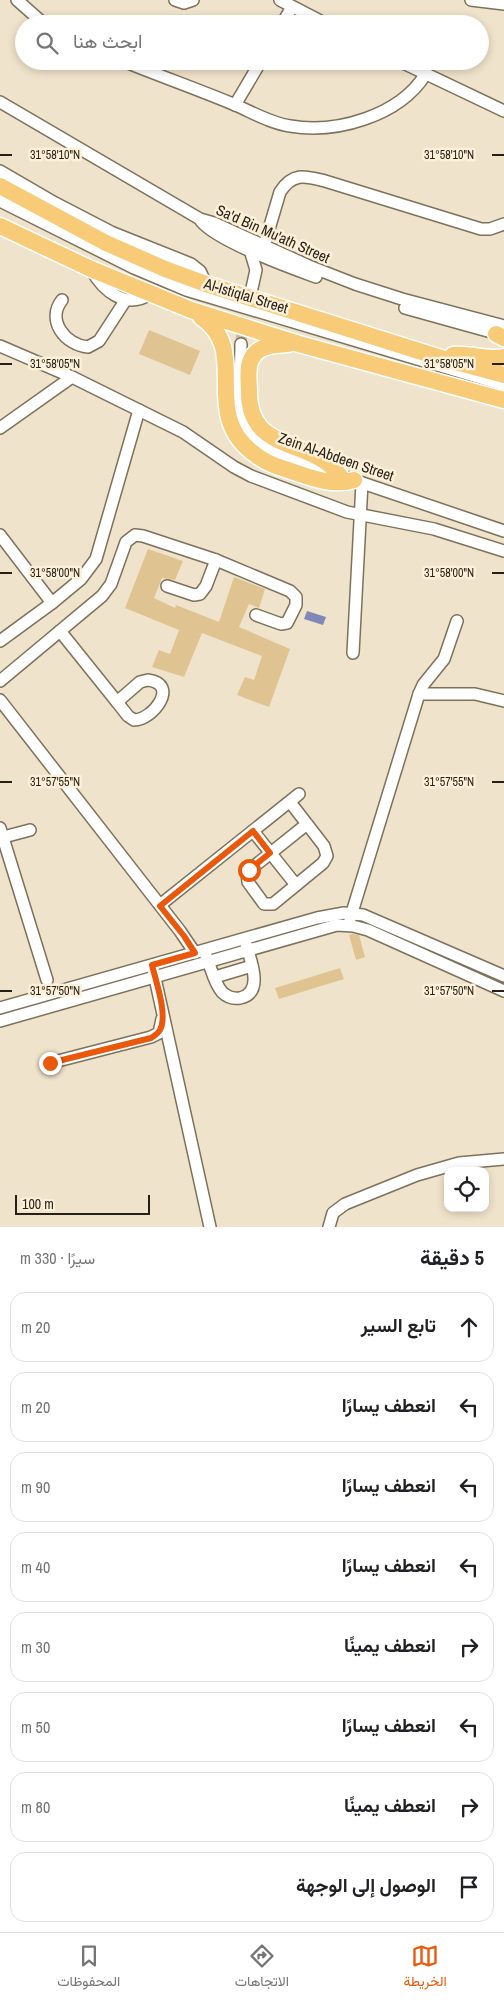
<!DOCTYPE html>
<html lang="ar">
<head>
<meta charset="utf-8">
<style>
  :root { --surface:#fff; --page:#f2f2f2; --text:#202124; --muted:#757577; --line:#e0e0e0; --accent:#ea580c }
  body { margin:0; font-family:"Archivo Narrow",Vazirmatn,sans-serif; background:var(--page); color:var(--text); direction:rtl }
  .controls { position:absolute; right:15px; bottom:15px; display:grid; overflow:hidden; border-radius:10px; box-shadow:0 2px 8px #0003 }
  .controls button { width:45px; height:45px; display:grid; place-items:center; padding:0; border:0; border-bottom:1px solid var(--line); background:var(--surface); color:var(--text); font:25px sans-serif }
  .scale { position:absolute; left:15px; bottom:12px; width:135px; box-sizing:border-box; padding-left:5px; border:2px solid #241f17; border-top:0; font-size:14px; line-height:18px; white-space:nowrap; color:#241f17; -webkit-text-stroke:4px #fdf0d8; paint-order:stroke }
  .stop { position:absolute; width:15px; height:15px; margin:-11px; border:4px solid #ea580c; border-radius:50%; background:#fff }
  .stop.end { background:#ea580c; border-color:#fff; box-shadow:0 1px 5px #0008 }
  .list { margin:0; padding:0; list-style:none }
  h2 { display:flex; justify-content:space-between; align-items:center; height:65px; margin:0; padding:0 20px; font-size:21px }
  h2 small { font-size:16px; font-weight:400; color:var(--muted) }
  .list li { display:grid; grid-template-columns:32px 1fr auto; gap:15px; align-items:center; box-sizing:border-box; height:70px; margin:0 10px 10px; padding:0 10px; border:1px solid var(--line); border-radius:15px }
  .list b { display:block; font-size:19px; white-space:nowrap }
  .list em { font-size:16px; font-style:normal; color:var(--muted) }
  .icon { flex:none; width:28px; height:28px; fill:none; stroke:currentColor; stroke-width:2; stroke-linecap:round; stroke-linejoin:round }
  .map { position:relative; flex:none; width:504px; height:1227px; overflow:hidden; direction:ltr }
  .search { position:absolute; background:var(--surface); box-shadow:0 2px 8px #0003; left:15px; right:15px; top:15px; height:55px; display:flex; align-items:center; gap:12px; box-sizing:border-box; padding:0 18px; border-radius:28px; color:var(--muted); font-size:19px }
  .sheet { height:705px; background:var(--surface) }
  nav { display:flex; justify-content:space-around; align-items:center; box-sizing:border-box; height:70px; border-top:1px solid var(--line); background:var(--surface); font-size:14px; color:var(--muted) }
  nav a { display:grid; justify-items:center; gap:2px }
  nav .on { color:var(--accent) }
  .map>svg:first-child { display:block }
</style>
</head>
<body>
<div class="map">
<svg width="504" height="1227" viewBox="0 0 504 1227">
  <rect width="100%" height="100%" fill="#f0e3cb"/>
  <!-- water -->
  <polygon fill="#8088b7" points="307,611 326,617 323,625 304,619"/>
  <!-- building -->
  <g fill="#dfc492">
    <polygon points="149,330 200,351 190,375 139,354"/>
    <polygon points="148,549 183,561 175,580 162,578 154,598 175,608 176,605 219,622 234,577 265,589 259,608 249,604 239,627 290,649 269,707 237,695 245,677 254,680 262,656 202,633 184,677 152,667 159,650 170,654 179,630 125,608"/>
    <polygon points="353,934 359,935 365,957 356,960 349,935"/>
    <polygon points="340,968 344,979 279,999 275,988"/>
  </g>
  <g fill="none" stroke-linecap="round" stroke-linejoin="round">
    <!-- minor-tunnel -->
    <polyline stroke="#c7bca7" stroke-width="11" stroke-dasharray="11 5.5" stroke-linecap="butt" points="241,344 243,321 249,299"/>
    <!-- minor casing -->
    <g stroke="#7d715b" stroke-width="14">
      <g id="minor">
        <polyline points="17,0 44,24"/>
        <polyline points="175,0 184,3 193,0"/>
        <polyline points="280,0 326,24"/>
        <polyline points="471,0 504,4"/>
        <polyline points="282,24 292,7"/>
        <path d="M123,61C160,76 197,89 233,104C252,112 270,123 290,126C336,134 399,116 425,75"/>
        <polyline points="399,61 504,111"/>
        <polyline points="0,102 200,219 214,223 309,266 355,284 402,299 504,326"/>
        <polyline points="235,105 261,61"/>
        <polyline points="0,171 55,203 111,232 191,264 200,271 206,284"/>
        <polyline points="0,201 134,268 186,290 504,385"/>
        <path d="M201,221C216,240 291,268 316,277"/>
        <path d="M264,246L280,192C293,172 305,176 325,181L481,229H490L504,224"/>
        <polyline points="250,250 256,270 252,288"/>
        <path d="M91,269C103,291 126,310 150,294"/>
        <path d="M62,300C46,320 65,345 88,347L99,341L125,301"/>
        <polyline points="405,308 502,335"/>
        <path d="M241,344C241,386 231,434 277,454L504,531"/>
        <polyline points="0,346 72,377 183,432 234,467 251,476 347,512 434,529 504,551"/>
        <polyline points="0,428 72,377"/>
        <polyline points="0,535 52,603 0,641"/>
        <polyline points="167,586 194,595 200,594 206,586 216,560"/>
        <polyline points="52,603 81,579 96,559 139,410"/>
        <polyline points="60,631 117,702"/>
        <polyline points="353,653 362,483"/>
        <path d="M148,680C180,684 153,720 134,720L128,716L117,702L140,682Z"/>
        <polyline points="0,681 102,596 111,584 126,542 135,535 143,536 216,560 290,591 296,597 296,605 287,623 281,624 256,615"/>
        <polyline points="419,694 475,694 504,701"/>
        <polyline points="0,700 180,931 195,953"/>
        <polyline points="290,802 324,846 327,856 323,863 273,904 264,904 248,882 247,872 307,824"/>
        <polyline points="0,828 47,980"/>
        <polyline points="253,831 296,885"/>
        <polyline points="0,838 30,830"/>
        <polyline points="160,905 299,794"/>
        <polyline points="350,919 419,694 423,685 444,659 457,621"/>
        <path d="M206,956C211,967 214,983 222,992C227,997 233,999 240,998C265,993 250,959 246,944"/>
        <polyline points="153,969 210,1227"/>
        <polyline points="215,977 252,966"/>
        <polyline points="0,1008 317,918 344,913 363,915 504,976"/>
        <polyline points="0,1021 337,925 353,926 368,930 504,991"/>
        <polyline points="50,1063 151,1037 159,1033 162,1019"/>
        <polyline points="329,1227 333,1213 345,1204 417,1175 459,1163 504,1159"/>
      </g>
    </g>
    <!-- highway casing -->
    <g stroke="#fff" stroke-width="19">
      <g id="highway">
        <polyline points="0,186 106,243 165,269 206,284 441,358 504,375"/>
        <polyline points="0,226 91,269 191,310 299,344 504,400"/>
        <path d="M201,317C253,352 197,414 256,455C267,464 281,468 294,472C314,479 334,486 354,480"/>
        <polyline points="496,334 504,338"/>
        <path d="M288,344C273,345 256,345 250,362C247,371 249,383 249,392C249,455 313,437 340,476"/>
        <path d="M453,355C469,353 491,361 504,357"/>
      </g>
    </g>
    <!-- minor -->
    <use href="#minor" stroke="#fff" stroke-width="11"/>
    <!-- highway -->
    <use href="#highway" stroke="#f7cb78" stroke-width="16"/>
  </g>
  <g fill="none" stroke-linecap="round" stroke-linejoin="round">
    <!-- route -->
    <path stroke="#ea580c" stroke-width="6" d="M50,1063L151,1038C155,1035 158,1034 160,1030C168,1015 156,982 152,965L195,953L184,936L160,906L253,831L270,853L249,870"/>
  </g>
  <!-- ticks -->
  <path fill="none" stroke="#241f17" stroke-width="2" d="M0,155H12M492,155H504M0,364H12M492,364H504M0,573H12M492,573H504M0,782H12M492,782H504M0,991H12M492,991H504"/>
  <g text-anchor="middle" stroke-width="5" stroke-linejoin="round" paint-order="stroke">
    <!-- street labels -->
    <g font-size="15" fill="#241f17" stroke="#fdf0d8">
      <text transform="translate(273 234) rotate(24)" y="5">Sa'd Bin Mu'ath Street</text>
      <text transform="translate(246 296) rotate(17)" y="5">Al-Istiqlal Street</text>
      <text transform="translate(336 457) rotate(19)" y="5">Zein Al-Abdeen Street</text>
    </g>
  </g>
  <g font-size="12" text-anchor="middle" fill="#241f17" stroke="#fdf0d8" stroke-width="5" stroke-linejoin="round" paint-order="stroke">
    <text x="55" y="159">31°58'10"N</text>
    <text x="449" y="159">31°58'10"N</text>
    <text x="55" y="368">31°58'05"N</text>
    <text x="449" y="368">31°58'05"N</text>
    <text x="55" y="577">31°58'00"N</text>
    <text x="449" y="577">31°58'00"N</text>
    <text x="55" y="786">31°57'55"N</text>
    <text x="449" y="786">31°57'55"N</text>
    <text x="55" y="995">31°57'50"N</text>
    <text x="449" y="995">31°57'50"N</text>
  </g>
</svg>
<div class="controls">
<button><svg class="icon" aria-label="locate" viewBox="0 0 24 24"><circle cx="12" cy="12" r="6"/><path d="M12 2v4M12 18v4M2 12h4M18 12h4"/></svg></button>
</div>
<div class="scale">100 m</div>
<div class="stop" style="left:249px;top:870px"></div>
<div class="stop end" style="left:50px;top:1063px"></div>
<div class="search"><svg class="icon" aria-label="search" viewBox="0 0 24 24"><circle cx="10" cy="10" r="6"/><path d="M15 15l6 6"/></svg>ابحث هنا</div>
</div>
<section class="sheet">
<h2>5 دقيقة<small>سيرًا · 330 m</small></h2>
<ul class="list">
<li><svg class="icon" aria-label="ahead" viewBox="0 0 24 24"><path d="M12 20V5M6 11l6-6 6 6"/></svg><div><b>تابع السير</b></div><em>20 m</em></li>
<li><svg class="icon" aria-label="left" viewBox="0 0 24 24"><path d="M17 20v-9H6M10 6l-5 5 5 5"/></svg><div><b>انعطف يسارًا</b></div><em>20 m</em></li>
<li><svg class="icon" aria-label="left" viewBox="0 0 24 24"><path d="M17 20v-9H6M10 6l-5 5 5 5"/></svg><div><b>انعطف يسارًا</b></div><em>90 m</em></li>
<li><svg class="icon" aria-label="left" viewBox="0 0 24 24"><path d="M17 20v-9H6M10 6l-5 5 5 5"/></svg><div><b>انعطف يسارًا</b></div><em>40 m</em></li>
<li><svg class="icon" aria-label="right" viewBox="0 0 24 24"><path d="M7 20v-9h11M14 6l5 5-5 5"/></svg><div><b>انعطف يمينًا</b></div><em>30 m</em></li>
<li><svg class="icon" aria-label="left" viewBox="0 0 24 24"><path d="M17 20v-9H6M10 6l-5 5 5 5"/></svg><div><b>انعطف يسارًا</b></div><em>50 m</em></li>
<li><svg class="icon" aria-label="right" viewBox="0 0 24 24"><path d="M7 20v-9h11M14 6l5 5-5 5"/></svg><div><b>انعطف يمينًا</b></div><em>80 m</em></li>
<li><svg class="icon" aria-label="arrive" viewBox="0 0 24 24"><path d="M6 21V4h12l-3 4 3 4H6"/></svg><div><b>الوصول إلى الوجهة</b></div></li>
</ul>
</section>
<nav>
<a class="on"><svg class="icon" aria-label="map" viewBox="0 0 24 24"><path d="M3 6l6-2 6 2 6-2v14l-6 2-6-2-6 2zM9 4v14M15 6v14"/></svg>الخريطة</a>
<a><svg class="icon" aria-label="directions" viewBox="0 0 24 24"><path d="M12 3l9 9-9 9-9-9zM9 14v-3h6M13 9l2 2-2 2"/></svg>الاتجاهات</a>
<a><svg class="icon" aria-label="saved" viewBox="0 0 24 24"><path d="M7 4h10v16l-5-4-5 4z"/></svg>المحفوظات</a>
</nav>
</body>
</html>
